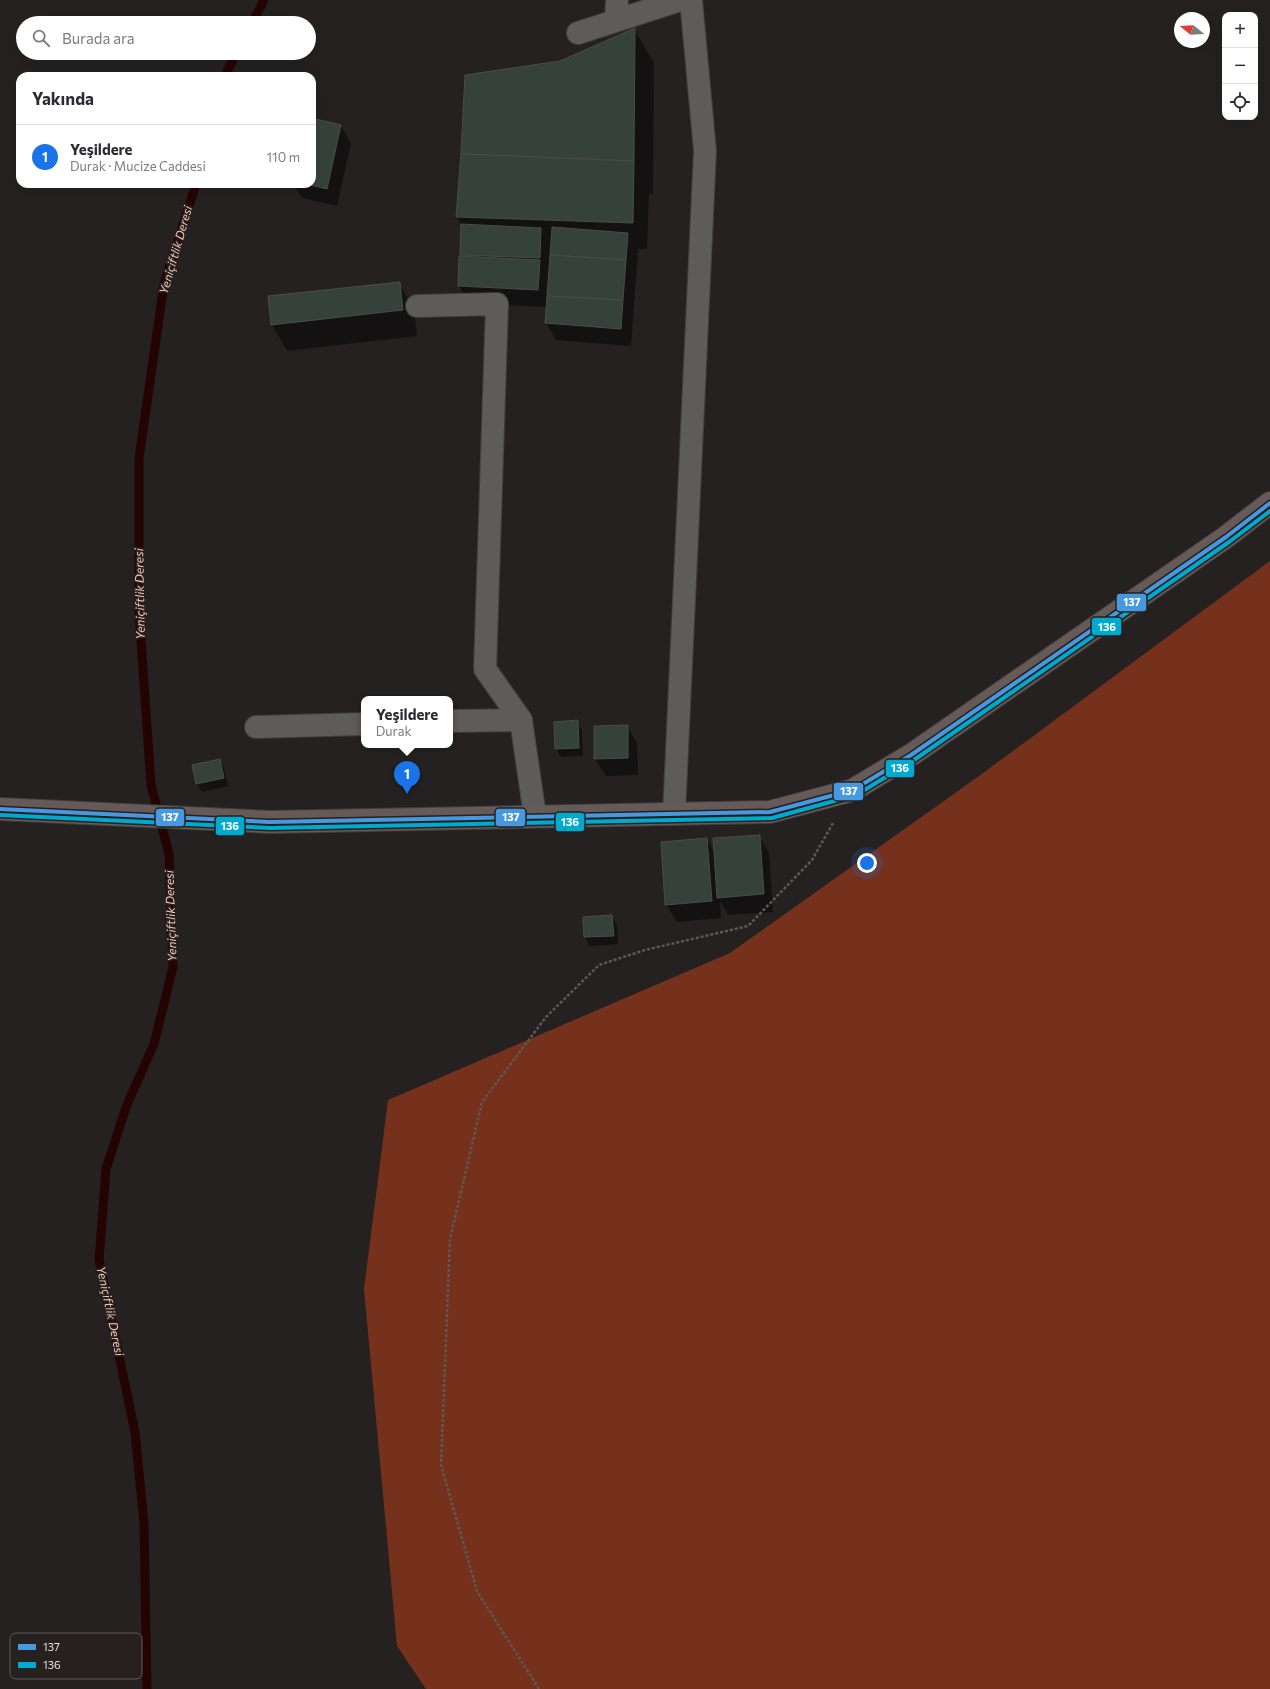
<!DOCTYPE html>
<html lang="tr">
<head>
<meta charset="utf-8">
<style>
  :root { --surface:#fff; --page:#f7f7f7; --text:#2b2b33; --muted:#7c7c81; --line:#e1e1e2; --accent:#1a73e8 }
  body { margin:0; font-family:Commissioner,sans-serif; background:var(--page); color:var(--text) }
  .controls { position:absolute; right:12px; top:12px; display:grid; overflow:hidden; border-radius:8px; box-shadow:0 4px 16px #0002 }
  .controls button { width:36px; height:36px; display:grid; place-items:center; padding:0; border:0; border-bottom:1px solid var(--line); background:var(--surface); color:var(--text); font:20px sans-serif }
  .compass { position:absolute; left:1174px; top:12px; width:36px; height:36px; border-radius:50%; background:var(--surface); box-shadow:0 4px 16px #0002; rotate:288deg }
  .you { position:absolute; left:867px; top:863px; width:14px; height:14px; margin:-10px; border:3px solid #fff; border-radius:50%; background:#1a73e8; box-shadow:0 0 0 6px #1a73e833 }
  .badge { display:grid; place-items:center; width:26px; height:26px; border-radius:50%; background:var(--accent); color:#fff; font-size:13px; font-weight:700 }
  .pin { position:absolute; translate:-50% -33px; filter:drop-shadow(0 1px 2px #0008) }
  .pin::after { content:''; position:absolute; top:21px; width:14px; height:12px; background:inherit; clip-path:polygon(0 0,100% 0,50% 100%) }
  .popup { position:absolute; left:361px; top:696px; width:92px; height:52px; box-sizing:border-box; display:grid; place-content:center; border-radius:8px; background:var(--surface); filter:drop-shadow(0 1px 3px #0005); font-size:13px; white-space:nowrap; color:var(--muted) }
  .popup b { font-size:15px; color:var(--text) }
  .popup::after { content:''; position:absolute; left:50%; top:100%; margin-left:-8px; border:8px solid transparent; border-top-color:var(--surface) }
  .list { margin:0; padding:0; list-style:none }
  h2 { display:flex; justify-content:space-between; align-items:center; height:52px; margin:0; padding:0 16px; font-size:17px }
  h2 small { font-size:13px; font-weight:400; color:var(--muted) }
  .list li { display:grid; grid-template-columns:26px 1fr auto; gap:12px; align-items:center; box-sizing:border-box; height:64px; padding:0 16px; border-top:1px solid var(--line) }
  .list b { display:block; font-size:15px; white-space:nowrap }
  .list p { margin:0; font-size:13px; white-space:nowrap; color:var(--muted) }
  .list em { font-size:13px; font-style:normal; color:var(--muted) }
  .icon { flex:none; width:22px; height:22px; fill:none; stroke:currentColor; stroke-width:2; stroke-linecap:round; stroke-linejoin:round }
  .map { position:relative; flex:none; width:1270px; height:1689px; overflow:hidden }
  .search { position:absolute; background:var(--surface); box-shadow:0 4px 16px #0002; left:16px; top:16px; width:300px; height:44px; display:flex; align-items:center; gap:10px; box-sizing:border-box; padding:0 14px; border-radius:22px; color:var(--muted); font-size:15px }
  .panel { position:absolute; background:var(--surface); box-shadow:0 4px 16px #0002; left:16px; top:72px; width:300px; height:116px; border-radius:12px }
  .map>svg:first-child { display:block }
</style>
</head>
<body>
<div class="map">
<svg width="1270" height="1689" viewBox="0 0 1270 1689">
  <rect width="100%" height="100%" fill="#252120"/>
  <!-- forest -->
  <polygon fill="#75311b" points="1270,561 1270,1689 426,1689 397,1646 364,1289 388,1100 730,953 979,776"/>
  <!-- shadow -->
  <g fill="#0007">
    <polygon points="634,29 654,63 653,194 649,194 647,249 637,249 638,251 631,346 556,340 546,323 547,307 469,303 459,286 462,257 461,255 462,226 457,217 561,62"/>
    <polygon points="312,119 341,126 351,143 337,206 302,198 294,184 312,184"/>
    <polygon points="399,283 414,309 417,336 287,351 272,325"/>
    <polygon points="577,722 582,730 583,756 561,757 556,749"/>
    <polygon points="627,726 637,743 638,775 606,776 595,759"/>
    <polygon points="219,760 224,768 228,786 202,792 197,784 193,766"/>
    <polygon points="759,836 769,853 773,912 728,915 720,901 721,918 677,922 666,904 707,839 715,853"/>
    <polygon points="612,916 617,925 618,944 590,946 585,937 584,918"/>
  </g>
  <g fill="none" stroke-linecap="round" stroke-linejoin="round">
    <!-- stream -->
    <g stroke="#240403" stroke-width="9">
      <polyline points="252,23 264,0"/>
      <polyline points="225,76 236,53"/>
      <polyline points="147,1689 144,1523 135,1432 99,1260 106,1169 126,1107 154,1044 173,967 169,854 151,785 139,611 139,458 164,284 196,184"/>
    </g>
  </g>
  <!-- building -->
  <g fill="#35423c" stroke="#4c4b4a">
    <polygon points="635,28 634,161 461,154 465,75 560,61"/>
    <polygon points="312,118 341,125 327,189 306,184 312,184"/>
    <polygon points="461,154 634,161 633,223 456,217"/>
    <polygon points="461,224 541,228 540,258 460,255"/>
    <polygon points="552,227 628,233 626,260 550,255"/>
    <polygon points="550,255 626,260 623,300 547,296"/>
    <polygon points="459,256 540,260 538,290 458,286"/>
    <polygon points="400,282 403,310 271,325 268,296"/>
    <polygon points="547,296 623,300 621,329 545,323"/>
    <polygon points="578,720 579,748 555,749 554,722"/>
    <polygon points="628,725 628,758 594,759 594,726"/>
    <polygon points="220,759 224,778 196,784 192,765"/>
    <polygon points="760,835 764,894 717,898 713,838"/>
    <polygon points="707,838 712,901 665,905 661,842"/>
    <polygon points="612,915 614,936 584,937 583,917"/>
  </g>
  <g fill="none" stroke-linecap="round" stroke-linejoin="round">
    <!-- minor casing -->
    <g stroke="#413e3d" stroke-width="24">
      <g id="minor">
        <polyline points="616,20 617,0"/>
        <polyline points="578,33 680,0"/>
        <polyline points="417,306 497,304 485,669 521,720 535,816"/>
        <polyline points="450,721 521,720"/>
        <polyline points="256,727 364,724"/>
        <polyline points="674,814 705,151 691,0"/>
      </g>
    </g>
    <!-- major casing -->
    <g stroke="#413e3d" stroke-width="24">
      <polyline id="major" points="0,809 270,822 770,812 853,790 911,755 1226,537 1270,503"/>
    </g>
    <!-- path -->
    <polyline stroke="#5b5959" stroke-width="2.5" stroke-dasharray="3 2" stroke-linecap="butt" points="539,1689 477,1591 441,1465 450,1239 482,1102 546,1017 599,965 645,950 748,926 812,860 833,823"/>
    <!-- minor -->
    <use href="#minor" stroke="#5e5c5b" stroke-width="22"/>
    <!-- major -->
    <use href="#major" stroke="#655a57" stroke-width="22"/>
    <!-- bus-1 casing -->
    <g stroke="#26201f" stroke-width="7">
      <polyline id="bus-1" points="0,809 270,822 770,812 853,790 911,755 1226,537 1270,503"/>
    </g>
    <!-- bus-2 casing -->
    <g stroke="#26201f" stroke-width="7">
      <polyline id="bus-2" points="0,815 270,828 772,818 856,795 914,760 1229,542 1270,511"/>
    </g>
    <!-- bus-1 -->
    <use href="#bus-1" stroke="#4699e1" stroke-width="4"/>
    <!-- bus-2 -->
    <use href="#bus-2" stroke="#00a9ce" stroke-width="4"/>
  </g>
  <g text-anchor="middle" stroke-width="3.5" stroke-linejoin="round" paint-order="stroke">
    <!-- water labels -->
    <g font-size="12" font-style="italic" fill="#f5c7b8" stroke="#26201f">
      <text transform="translate(176 250) rotate(-74)" y="4">Yeniçiftlik Deresi</text>
      <text transform="translate(140 594) rotate(-91)" y="4">Yeniçiftlik Deresi</text>
      <text transform="translate(171 916) rotate(-92)" y="4">Yeniçiftlik Deresi</text>
      <text transform="translate(110 1311) rotate(78)" y="4">Yeniçiftlik Deresi</text>
    </g>
  </g>
  <!-- legend -->
  <rect x="10" y="1633" width="132" height="46" rx="6" fill="#26201f" stroke="#605a59" stroke-width="1"/>
  <rect x="18" y="1644" width="18" height="6" fill="#4699e1"/>
  <rect x="18" y="1662" width="18" height="6" fill="#00a9ce"/>
  <g font-size="11" fill="#e6e2e1">
    <text x="43" y="1651">137</text>
    <text x="43" y="1669">136</text>
  </g>
  <g stroke="#26201f" stroke-width="1.5">
    <rect x="1116" y="593" width="31" height="19" rx="4" fill="#4699e1"/>
    <rect x="1091" y="617" width="31" height="19" rx="4" fill="#00a9ce"/>
    <rect x="885" y="759" width="30" height="19" rx="4" fill="#00a9ce"/>
    <rect x="833" y="782" width="31" height="19" rx="4" fill="#4699e1"/>
    <rect x="495" y="808" width="31" height="19" rx="4" fill="#4699e1"/>
    <rect x="155" y="808" width="30" height="19" rx="4" fill="#4699e1"/>
    <rect x="555" y="812" width="30" height="20" rx="4" fill="#00a9ce"/>
    <rect x="215" y="816" width="30" height="20" rx="4" fill="#00a9ce"/>
  </g>
  <g font-size="11" text-anchor="middle" font-weight="bold" fill="#fff">
    <text x="1132" y="606">137</text>
    <text x="1107" y="631">136</text>
    <text x="900" y="772">136</text>
    <text x="849" y="795">137</text>
    <text x="511" y="821">137</text>
    <text x="170" y="821">137</text>
    <text x="570" y="826">136</text>
    <text x="230" y="830">136</text>
  </g>
</svg>
<div class="controls">
<button>+</button>
<button>−</button>
<button><svg class="icon" aria-label="locate" viewBox="0 0 24 24"><circle cx="12" cy="12" r="6"/><path d="M12 2v4M12 18v4M2 12h4M18 12h4"/></svg></button>
</div>
<svg class="compass" viewBox="-18 -18 36 36"><path d="M0-13l5 13h-10z" fill="#e53935"/><path d="M0 13l5-13h-10z" fill="#7c7c81"/></svg>
<div class="you"></div>
<div class="pin badge" style="left:407px;top:794px">1</div>
<div class="popup"><b>Yeşildere</b>Durak</div>
<div class="search"><svg class="icon" aria-label="search" viewBox="0 0 24 24"><circle cx="10" cy="10" r="6"/><path d="M15 15l6 6"/></svg>Burada ara</div>
<section class="panel">
<h2>Yakında<small></small></h2>
<ul class="list">
<li><span class="badge">1</span><div><b>Yeşildere</b><p>Durak · Mucize Caddesi</p></div><em>110 m</em></li>
</ul>
</section>
</div>
</body>
</html>
